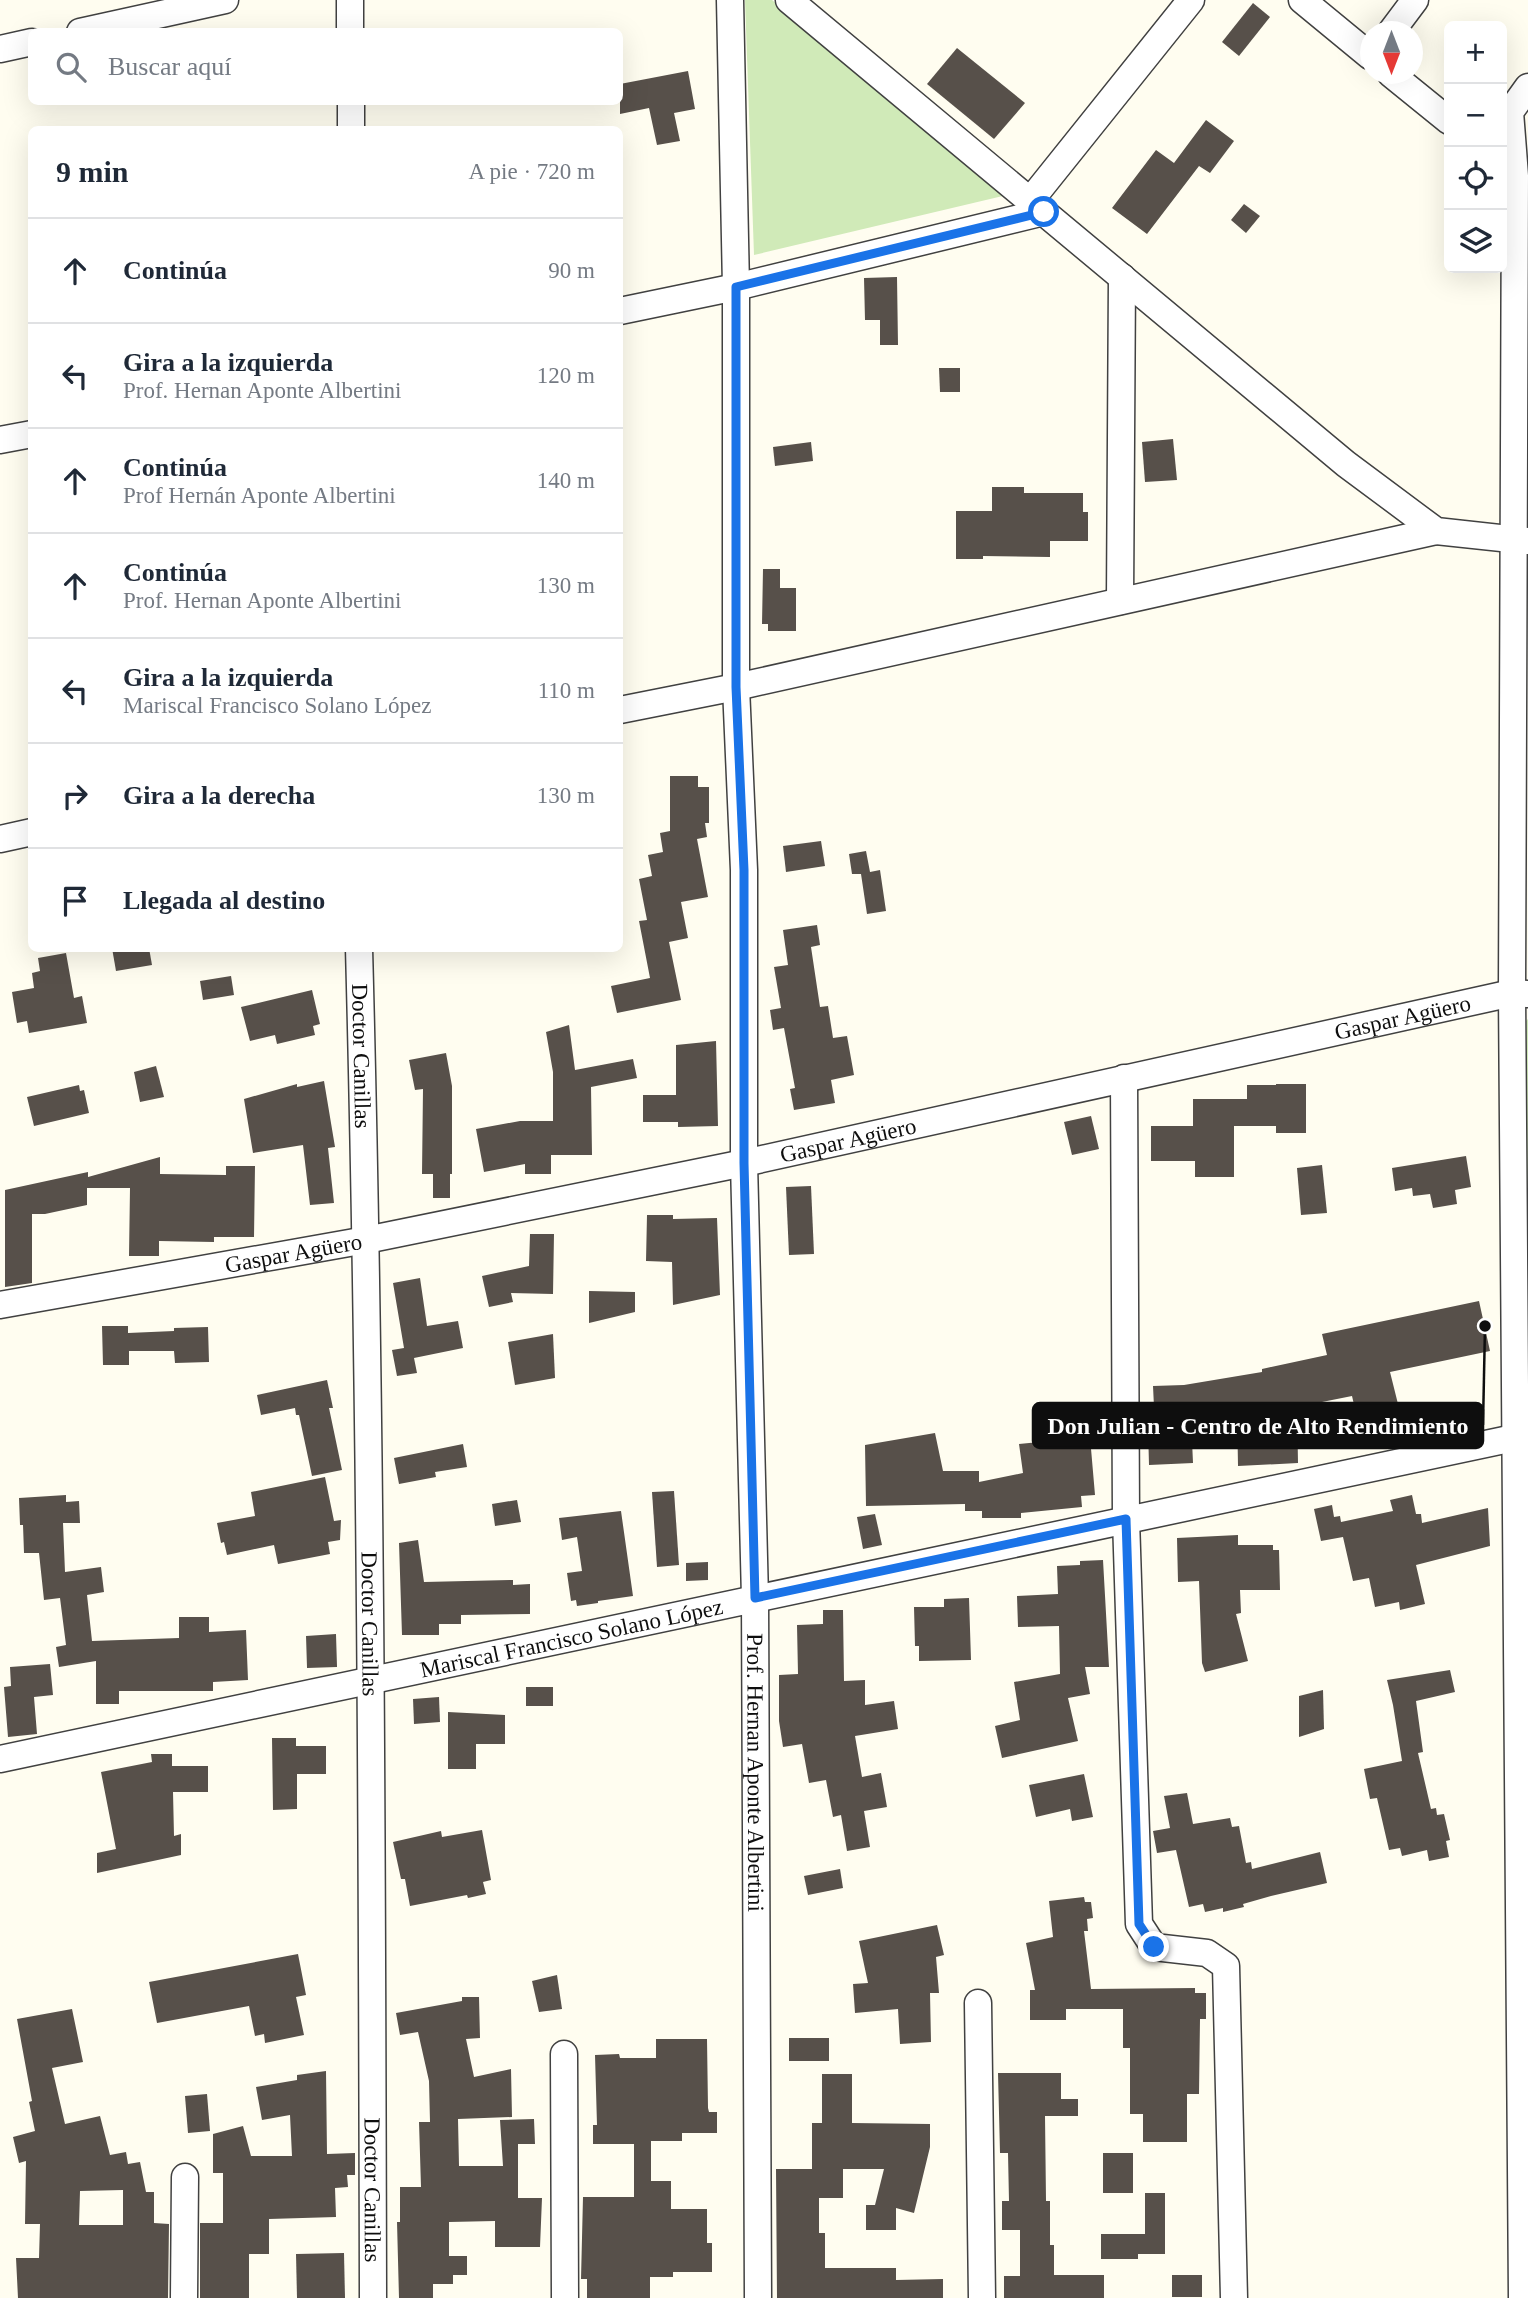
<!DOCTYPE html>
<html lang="es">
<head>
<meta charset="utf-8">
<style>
  :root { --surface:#fff; --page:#f6f6f7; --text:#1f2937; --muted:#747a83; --line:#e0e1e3 }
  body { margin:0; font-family:Georgia,serif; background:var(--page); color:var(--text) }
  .controls { position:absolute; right:21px; top:21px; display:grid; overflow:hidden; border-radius:10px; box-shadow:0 7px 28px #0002 }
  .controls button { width:63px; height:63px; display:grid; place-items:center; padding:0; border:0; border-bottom:2px solid var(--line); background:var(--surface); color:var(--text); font:35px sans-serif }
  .compass { position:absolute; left:1360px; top:21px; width:63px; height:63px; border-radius:50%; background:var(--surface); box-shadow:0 7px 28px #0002; rotate:180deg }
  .stop { position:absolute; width:21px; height:21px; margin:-16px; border:5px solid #1a73e8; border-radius:50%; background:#fff }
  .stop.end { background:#1a73e8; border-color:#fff; box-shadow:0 2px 7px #0008 }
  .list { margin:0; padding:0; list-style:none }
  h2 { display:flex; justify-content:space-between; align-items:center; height:91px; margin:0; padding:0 28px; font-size:30px }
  h2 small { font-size:23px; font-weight:400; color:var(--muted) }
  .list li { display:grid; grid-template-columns:46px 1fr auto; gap:21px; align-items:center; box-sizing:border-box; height:105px; padding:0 28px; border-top:2px solid var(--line) }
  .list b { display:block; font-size:26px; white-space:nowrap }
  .list p { margin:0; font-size:23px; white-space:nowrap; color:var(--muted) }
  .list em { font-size:23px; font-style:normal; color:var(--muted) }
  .icon { flex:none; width:38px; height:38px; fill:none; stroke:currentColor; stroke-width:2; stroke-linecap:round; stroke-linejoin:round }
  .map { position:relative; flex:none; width:1528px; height:2298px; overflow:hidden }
  .search { position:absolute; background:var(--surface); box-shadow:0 7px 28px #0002; left:28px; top:28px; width:595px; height:77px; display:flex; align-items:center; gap:18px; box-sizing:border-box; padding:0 24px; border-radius:10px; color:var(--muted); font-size:26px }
  .panel { position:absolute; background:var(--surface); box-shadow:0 7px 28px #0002; left:28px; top:126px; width:595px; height:826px; border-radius:10px }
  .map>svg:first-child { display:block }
</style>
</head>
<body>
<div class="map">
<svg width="1528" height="2298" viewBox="0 0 1528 2298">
  <rect width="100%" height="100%" fill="#fffdf0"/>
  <!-- green -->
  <g fill="#d0eab8">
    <polygon points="745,0 772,0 1007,195 754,255"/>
    <polygon points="1528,1019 1528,1403 1526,1021"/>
  </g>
  <!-- building -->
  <g fill="#57504a" fill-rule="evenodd">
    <polygon points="1253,3 1270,17 1239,56 1222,42"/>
    <polygon points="957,48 1025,103 994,139 927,84"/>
    <polygon points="688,71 695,109 674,113 680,141 657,145 649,108 620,114 620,84"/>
    <polygon points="1206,120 1234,141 1210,173 1199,166 1147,234 1112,208 1156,150 1174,163"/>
    <polygon points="1244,204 1260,216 1246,233 1231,220"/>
    <polygon points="897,277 898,345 880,345 880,320 865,320 864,278"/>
    <polygon points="939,368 960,368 960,392 940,392"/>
    <polygon points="1173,439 1177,480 1145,482 1142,442"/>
    <polygon points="811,442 813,461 775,466 773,447"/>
    <polygon points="992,487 1024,487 1024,493 1083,493 1083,512 1088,512 1088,541 1050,541 1050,557 983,556 983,559 956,559 956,511 992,511"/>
    <polygon points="763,569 780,569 780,588 796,588 796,631 768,631 768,624 762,624"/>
    <polygon points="670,776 698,776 698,787 709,787 709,823 705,823 707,837 697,839 708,897 681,902 688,938 669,942 681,1000 617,1013 611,986 650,978 639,921 647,920 639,879 652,876 648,855 663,852 660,833 670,831"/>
    <polygon points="821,841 825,866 786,872 783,846"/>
    <polygon points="866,851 870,872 880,870 886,911 867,914 861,874 852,874 849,854"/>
    <polygon points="817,925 820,945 811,947 820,1007 828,1006 833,1038 847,1036 854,1075 831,1080 835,1103 794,1110 790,1089 795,1088 784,1028 773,1030 770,1010 781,1008 774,967 788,965 783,930"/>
    <polygon points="112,948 149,948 152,965 116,971"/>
    <polygon points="66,953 74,998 82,996 87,1023 29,1033 27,1021 17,1023 12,992 34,988 32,973 40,971 38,958"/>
    <polygon points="231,976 234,995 203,1000 200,981"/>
    <polygon points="312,990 320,1024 313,1026 315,1035 277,1044 275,1035 250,1041 241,1007"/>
    <polygon points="569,1025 575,1070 633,1059 637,1078 591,1087 592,1155 551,1155 551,1174 525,1174 525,1164 484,1172 476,1129 520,1121 553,1121 553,1072 546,1032"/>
    <polygon points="716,1041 718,1126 678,1127 678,1122 643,1122 643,1095 676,1095 676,1045"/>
    <polygon points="446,1053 452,1086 452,1174 450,1174 450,1198 433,1198 433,1174 422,1174 423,1089 415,1090 409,1060"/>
    <polygon points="156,1066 164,1097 140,1102 134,1072"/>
    <polygon points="324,1081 335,1147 328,1148 334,1203 310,1205 303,1145 253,1153 244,1099 297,1084 297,1087"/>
    <polygon points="1276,1084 1306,1084 1306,1133 1276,1133 1276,1126 1234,1126 1234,1177 1195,1177 1195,1161 1151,1161 1151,1126 1193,1126 1193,1099 1247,1099 1247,1085 1276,1085"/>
    <polygon points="79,1085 80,1091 84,1090 89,1113 34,1126 27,1097"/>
    <polygon points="1091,1116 1099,1149 1072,1155 1064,1122"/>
    <polygon points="1466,1156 1471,1187 1455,1190 1457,1204 1433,1208 1430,1194 1413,1196 1412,1188 1395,1191 1392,1168"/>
    <polygon points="160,1157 160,1174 226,1175 226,1166 255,1166 254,1237 214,1237 214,1242 159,1241 159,1256 129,1256 130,1188 87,1188 87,1205 45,1214 32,1214 32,1283 5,1287 5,1190 88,1172 88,1177"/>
    <polygon points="1322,1165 1327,1213 1301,1215 1297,1168"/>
    <polygon points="811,1186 814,1254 789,1255 786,1187"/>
    <polygon points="647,1215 673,1215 673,1219 717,1218 720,1295 673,1305 672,1262 646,1261"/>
    <polygon points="530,1234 554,1234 553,1294 511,1293 513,1302 489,1307 482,1276 529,1266"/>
    <polygon points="420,1278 427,1326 458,1321 463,1348 414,1358 417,1373 397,1376 392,1350 404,1348 393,1283"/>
    <polygon points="589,1291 635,1292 635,1312 589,1323"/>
    <polygon points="1479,1301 1490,1351 1390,1372 1398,1404 1356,1413 1352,1396 1297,1407 1298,1463 1238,1466 1237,1409 1191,1418 1193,1463 1149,1465 1148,1428 1155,1428 1153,1386 1184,1385 1262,1372 1262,1369 1327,1355 1322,1334"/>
    <polygon points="102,1326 128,1326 128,1333 174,1331 174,1328 208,1327 209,1362 175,1363 174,1351 129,1351 129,1365 103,1365"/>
    <polygon points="553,1334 555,1378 515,1385 508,1342"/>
    <polygon points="327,1380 333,1408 329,1408 342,1470 312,1476 299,1415 296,1415 295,1408 261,1415 257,1395"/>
    <polygon points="935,1433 943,1471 979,1471 979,1482 1023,1473 1019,1444 1090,1437 1095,1495 1081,1496 1082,1507 1021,1513 1021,1518 982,1518 982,1511 965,1511 965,1504 866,1506 865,1445"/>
    <polygon points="463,1444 467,1467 435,1472 436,1477 399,1484 394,1458"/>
    <polygon points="325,1477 334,1521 341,1520 340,1540 328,1542 330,1554 278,1564 274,1545 227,1555 224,1542 221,1543 217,1523 255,1516 251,1492"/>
    <polygon points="674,1491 679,1565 657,1567 652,1492"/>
    <polygon points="66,1495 66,1502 79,1501 80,1523 63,1523 65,1572 101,1567 104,1592 87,1595 92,1641 179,1638 179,1617 209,1617 209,1632 246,1630 248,1680 213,1682 213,1691 119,1691 119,1704 96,1704 96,1661 59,1667 56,1647 66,1645 60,1598 44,1600 39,1553 24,1553 23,1525 20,1525 19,1498"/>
    <polygon points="1412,1495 1416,1514 1421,1514 1422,1523 1488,1508 1490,1546 1416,1565 1425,1604 1400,1610 1399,1602 1375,1607 1369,1578 1353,1581 1343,1537 1321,1541 1314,1509 1332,1505 1334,1517 1340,1516 1341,1522 1393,1511 1390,1500"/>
    <polygon points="517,1500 521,1522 495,1526 492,1504"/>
    <polygon points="621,1511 633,1596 598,1601 598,1603 577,1606 576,1600 571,1601 567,1573 582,1571 577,1537 562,1540 559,1518"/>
    <polygon points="875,1514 882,1545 863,1549 857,1517"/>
    <polygon points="1238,1535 1238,1545 1273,1545 1273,1550 1279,1550 1280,1590 1240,1590 1241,1613 1236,1614 1248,1661 1205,1672 1202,1663 1199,1581 1178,1582 1177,1538"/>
    <polygon points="418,1540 424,1582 513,1580 513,1585 530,1584 530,1614 461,1615 461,1624 439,1624 439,1635 402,1635 399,1543"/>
    <polygon points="1103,1560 1109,1667 1085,1667 1090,1694 1068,1698 1078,1741 1002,1758 995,1726 1020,1720 1014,1682 1060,1674 1059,1626 1018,1627 1017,1596 1058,1594 1057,1566 1080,1565 1080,1561"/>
    <polygon points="708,1562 708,1580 686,1581 686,1563"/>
    <polygon points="969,1598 971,1660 919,1661 919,1646 915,1646 914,1607 944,1607 944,1599"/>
    <polygon points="823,1610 843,1610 844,1681 865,1680 865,1705 894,1701 898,1729 855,1736 862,1777 881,1773 887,1807 864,1811 870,1847 847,1851 841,1815 833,1817 826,1780 809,1783 802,1744 783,1747 779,1721 779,1675 798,1674 797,1625 823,1624"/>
    <polygon points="336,1634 337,1667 307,1668 306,1636"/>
    <polygon points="50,1664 53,1695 34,1697 37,1734 8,1737 4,1687 11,1686 10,1667"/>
    <polygon points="1450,1670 1455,1692 1416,1701 1423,1752 1418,1753 1431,1809 1436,1808 1437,1815 1444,1814 1450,1840 1446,1841 1449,1857 1429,1861 1427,1850 1402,1856 1400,1848 1389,1850 1377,1798 1370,1799 1364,1769 1402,1761 1393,1705 1387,1680"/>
    <rect x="526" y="1687" width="27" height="19"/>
    <polygon points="1323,1690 1324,1729 1299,1737 1299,1696"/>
    <polygon points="439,1697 440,1722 414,1724 413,1699"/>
    <polygon points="448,1712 505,1715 505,1744 476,1744 476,1769 448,1769"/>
    <polygon points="272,1738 296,1738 296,1746 326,1746 326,1774 297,1774 297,1809 273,1810"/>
    <polygon points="151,1754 172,1754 172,1766 208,1766 208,1792 173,1792 174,1836 181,1834 181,1855 97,1873 97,1853 116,1849 101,1772 152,1762"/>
    <polygon points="1084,1774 1093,1817 1072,1821 1070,1809 1036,1817 1029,1785"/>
    <polygon points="1187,1793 1193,1824 1230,1818 1232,1827 1239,1826 1246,1863 1251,1862 1252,1869 1320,1852 1327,1883 1271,1896 1243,1904 1244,1907 1223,1912 1223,1908 1205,1912 1203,1904 1189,1907 1176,1850 1157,1853 1153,1831 1170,1828 1164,1796"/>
    <polygon points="482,1830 491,1880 483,1882 486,1894 468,1898 467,1895 410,1906 405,1879 401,1879 393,1842 441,1831 442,1837"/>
    <polygon points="840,1869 843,1888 808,1895 804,1876"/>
    <polygon points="1084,1897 1085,1902 1091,1902 1093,1918 1087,1919 1088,1931 1084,1931 1091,1989 1195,1988 1195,1993 1206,1993 1206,2019 1200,2019 1199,2094 1187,2094 1187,2142 1143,2142 1143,2114 1130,2114 1130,2048 1123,2048 1123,2009 1066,2009 1066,2020 1030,2020 1030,1990 1035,1990 1026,1943 1053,1937 1049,1901"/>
    <polygon points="937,1925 944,1955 936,1957 939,1993 930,1993 931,2042 900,2044 898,2009 855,2013 853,1984 868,1983 859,1941"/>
    <polygon points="298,1954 306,1995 296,1997 304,2035 265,2043 264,2034 255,2036 249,2006 157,2023 149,1982"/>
    <polygon points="557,1975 562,2009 539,2012 532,1981"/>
    <polygon points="462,1997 479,1997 480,2038 466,2039 474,2077 511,2069 512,2117 458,2119 459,2166 503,2166 500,2120 534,2119 535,2144 518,2144 518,2198 542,2198 540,2247 495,2247 495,2221 449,2222 449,2256 467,2256 467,2275 453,2275 453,2284 433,2284 433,2298 399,2298 397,2222 400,2222 400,2187 421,2187 419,2122 430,2122 429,2081 418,2032 400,2035 396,2013 462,2001"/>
    <path d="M72,2009L83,2062L52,2068L65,2124L100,2116L110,2155L126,2152L128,2164L140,2162L146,2192H154V2223L169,2224L168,2298H18L16,2258H39L40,2224H25L26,2161L19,2163L13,2137L35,2131L29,2102L32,2101L17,2019ZM123,2190V2225H79L80,2191Z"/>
    <rect x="789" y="2038" width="40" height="23"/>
    <polygon points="656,2039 707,2039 708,2108 709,2112 717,2112 717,2133 682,2133 682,2141 651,2141 651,2181 671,2181 671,2209 707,2209 707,2243 712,2243 712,2272 673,2272 673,2277 650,2277 650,2298 587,2298 587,2279 581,2279 583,2197 634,2197 634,2144 593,2144 593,2125 597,2125 595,2055 619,2054 620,2058 656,2058"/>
    <polygon points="326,2071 327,2154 355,2153 355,2175 347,2175 348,2187 335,2188 336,2217 269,2219 269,2254 249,2254 249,2298 200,2298 200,2223 223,2223 223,2173 213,2173 213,2134 243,2126 251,2156 292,2156 290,2115 262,2120 256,2087 297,2080 297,2075"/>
    <polygon points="998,2073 1061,2073 1061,2099 1078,2099 1078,2116 1045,2116 1046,2201 1050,2201 1050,2245 1054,2245 1054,2275 1104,2275 1104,2298 1004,2298 1004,2276 1020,2276 1020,2230 1002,2230 1002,2201 1009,2201 1008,2153 1000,2153"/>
    <polygon points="822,2074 852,2074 852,2123 930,2124 930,2147 914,2213 896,2208 896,2230 866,2230 866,2205 875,2205 884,2169 843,2169 843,2198 819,2198 819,2233 825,2233 825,2268 896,2268 896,2280 943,2279 943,2298 777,2298 776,2169 812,2169 812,2123 822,2123"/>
    <polygon points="207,2094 210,2131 188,2133 185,2096"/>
    <rect x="1103" y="2153" width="30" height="40"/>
    <polygon points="1145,2193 1165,2193 1165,2254 1138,2254 1138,2259 1101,2259 1101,2234 1145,2234"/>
    <polygon points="344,2253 345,2298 297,2298 296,2254"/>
    <rect x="1172" y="2275" width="30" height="22"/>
  </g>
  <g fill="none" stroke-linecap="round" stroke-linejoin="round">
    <!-- minor casing -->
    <g stroke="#414141" stroke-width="29">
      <g id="minor">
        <polyline points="350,0 350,32"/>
        <path id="s1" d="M730,0L736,287V687L744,870V1163L755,1598L758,2298"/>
        <polyline points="789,0 1346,464 1436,531 1528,541"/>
        <polyline points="1302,0 1370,56"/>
        <polyline points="80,32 225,0"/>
        <polyline points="1391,32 1415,0"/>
        <polyline points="0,49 32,42"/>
        <polyline points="1391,74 1449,121"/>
        <polyline points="351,102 351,130"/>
        <polyline points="1030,201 1191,0"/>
        <polyline points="620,311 736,287 1044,212"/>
        <polyline points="0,440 32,434"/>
        <polyline points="1120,601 1122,277"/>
        <polyline points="620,710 736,687 1436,531"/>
        <polyline points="0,839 32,832"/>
        <path id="s2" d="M359,948C371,1398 372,1848 373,2298"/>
        <polyline points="1124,1078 1126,1519 1139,1924 1154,1947 1207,1953 1226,1966 1234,2298"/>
        <path id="s3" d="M0,1305L366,1240L744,1163L1512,993L1527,994"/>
        <path id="s4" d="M0,1759L1528,1435"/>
        <polyline points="978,2003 982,2298"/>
        <polyline points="564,2054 565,2298"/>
        <polyline points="184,2298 185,2177"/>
        <polyline points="1522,2298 1512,993 1515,176 1510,112 1528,87"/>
      </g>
    </g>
    <!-- minor -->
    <use href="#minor" stroke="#fff" stroke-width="26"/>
  </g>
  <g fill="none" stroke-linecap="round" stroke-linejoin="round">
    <!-- route -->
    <polyline stroke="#1a73e8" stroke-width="9" points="1044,212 736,287 736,687 744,870 744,1163 755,1598 1126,1519 1139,1924 1154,1947"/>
  </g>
  <g text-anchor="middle" stroke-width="7" stroke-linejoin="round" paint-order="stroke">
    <!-- street labels -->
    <g font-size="23" fill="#0e0e0e" stroke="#fff">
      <text dy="8" stroke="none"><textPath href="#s3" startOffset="1432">Gaspar Agüero</textPath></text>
      <text dy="8" stroke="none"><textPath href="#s2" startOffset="108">Doctor Canillas</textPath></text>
      <text dy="8" stroke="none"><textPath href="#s3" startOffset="864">Gaspar Agüero</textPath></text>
      <text dy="8" stroke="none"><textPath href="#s3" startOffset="298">Gaspar Agüero</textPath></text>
      <text dy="8" stroke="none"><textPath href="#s2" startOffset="676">Doctor Canillas</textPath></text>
      <text dy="8" stroke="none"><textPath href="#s4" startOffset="584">Mariscal Francisco Solano López</textPath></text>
      <text dy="8" stroke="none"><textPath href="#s1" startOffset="1773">Prof. Hernan Aponte Albertini</textPath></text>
      <text dy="8" stroke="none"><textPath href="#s2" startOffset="1242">Doctor Canillas</textPath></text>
    </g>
  </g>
  <!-- callouts -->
  <path fill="none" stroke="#0e0e0e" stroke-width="2.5" d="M1485 1326L1483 1425"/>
  <circle fill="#0e0e0e" stroke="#fff" stroke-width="2.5" cx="1485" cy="1326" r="7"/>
  <rect fill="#0e0e0e" stroke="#0e0e0e" stroke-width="2.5" x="1033" y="1403" width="450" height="45" rx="7"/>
  <g font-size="24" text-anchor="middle" font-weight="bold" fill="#fff">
    <text x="1258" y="1434">Don Julian - Centro de Alto Rendimiento</text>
  </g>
</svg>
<div class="controls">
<button>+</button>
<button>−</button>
<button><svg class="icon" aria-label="locate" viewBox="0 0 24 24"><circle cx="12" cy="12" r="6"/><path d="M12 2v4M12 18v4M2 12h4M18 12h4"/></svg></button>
<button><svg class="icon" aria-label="layers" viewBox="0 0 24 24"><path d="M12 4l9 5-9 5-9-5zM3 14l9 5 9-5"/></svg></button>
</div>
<svg class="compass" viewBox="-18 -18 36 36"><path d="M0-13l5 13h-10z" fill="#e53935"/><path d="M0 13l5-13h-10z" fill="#747a83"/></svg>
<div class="stop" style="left:1044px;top:212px"></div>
<div class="stop end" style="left:1154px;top:1947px"></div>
<div class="search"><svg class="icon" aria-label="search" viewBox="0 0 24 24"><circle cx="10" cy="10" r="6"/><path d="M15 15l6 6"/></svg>Buscar aquí</div>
<section class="panel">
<h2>9 min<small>A pie · 720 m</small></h2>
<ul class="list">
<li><svg class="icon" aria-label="ahead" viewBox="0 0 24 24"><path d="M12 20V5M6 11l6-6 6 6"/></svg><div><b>Continúa</b></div><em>90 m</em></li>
<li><svg class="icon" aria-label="left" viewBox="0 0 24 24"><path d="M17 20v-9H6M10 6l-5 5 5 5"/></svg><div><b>Gira a la izquierda</b><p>Prof. Hernan Aponte Albertini</p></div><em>120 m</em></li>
<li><svg class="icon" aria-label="ahead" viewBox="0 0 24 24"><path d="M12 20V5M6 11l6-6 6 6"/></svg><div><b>Continúa</b><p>Prof Hernán Aponte Albertini</p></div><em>140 m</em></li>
<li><svg class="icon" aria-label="ahead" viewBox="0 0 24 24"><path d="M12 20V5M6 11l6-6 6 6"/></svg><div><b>Continúa</b><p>Prof. Hernan Aponte Albertini</p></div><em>130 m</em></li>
<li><svg class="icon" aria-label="left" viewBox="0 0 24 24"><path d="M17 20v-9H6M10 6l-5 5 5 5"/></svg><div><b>Gira a la izquierda</b><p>Mariscal Francisco Solano López</p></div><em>110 m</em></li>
<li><svg class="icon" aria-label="right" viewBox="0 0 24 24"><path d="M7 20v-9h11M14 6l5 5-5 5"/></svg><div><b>Gira a la derecha</b></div><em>130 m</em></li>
<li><svg class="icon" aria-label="arrive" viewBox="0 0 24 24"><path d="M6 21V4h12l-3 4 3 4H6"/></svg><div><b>Llegada al destino</b></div></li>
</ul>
</section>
</div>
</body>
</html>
